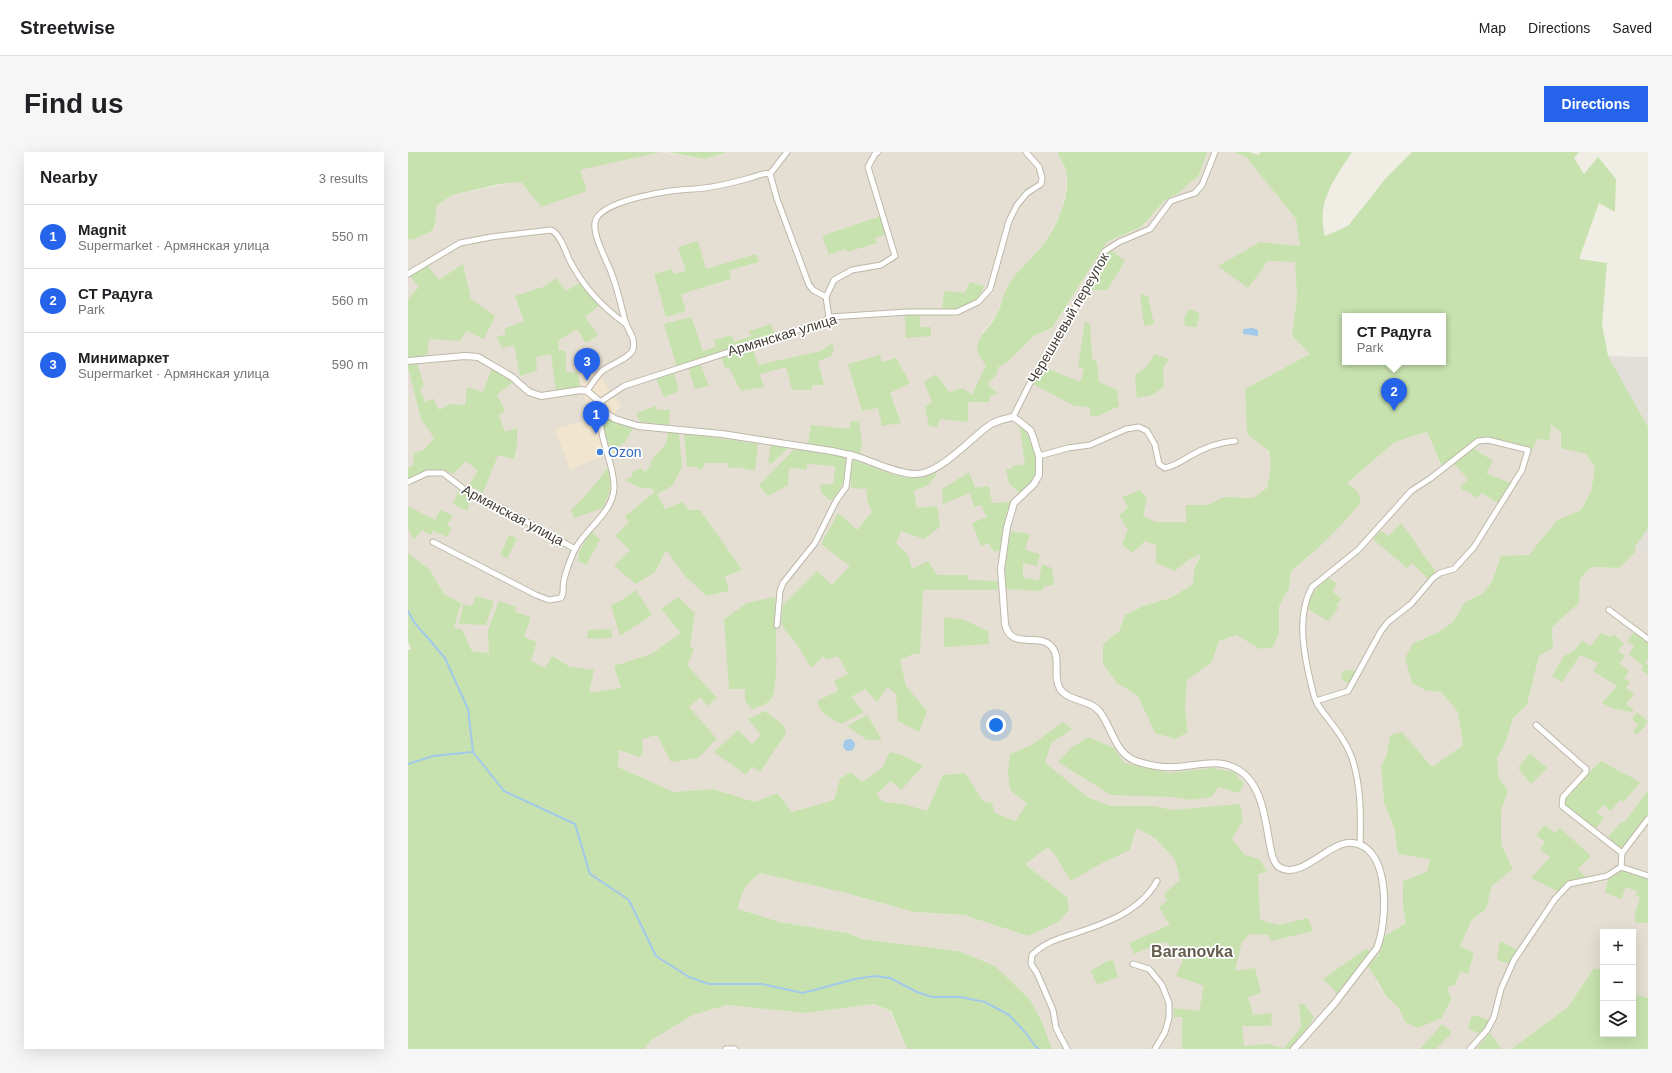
<!DOCTYPE html>
<html lang="en">
<head>
<meta charset="utf-8">
<style>
  :root { --surface:#fff; --page:#f6f6f6; --text:#202124; --muted:#757577; --line:#e0e0e0; --accent:#2563eb }
  body { margin:0; font-family:Arial,sans-serif; background:var(--page); color:var(--text) }
  .controls { position:absolute; right:12px; bottom:12px; display:grid; overflow:hidden; border-radius:0px; box-shadow:0 4px 16px #0002 }
  .controls button { width:36px; height:36px; display:grid; place-items:center; padding:0; border:0; border-bottom:1px solid var(--line); background:var(--surface); color:var(--text); font:20px sans-serif }
  .you { position:absolute; left:588px; top:573px; width:14px; height:14px; margin:-10px; border:3px solid #fff; border-radius:50%; background:#1a73e8; box-shadow:0 0 0 6px #1a73e833 }
  .badge { display:grid; place-items:center; width:26px; height:26px; border-radius:50%; background:var(--accent); color:#fff; font-size:13px; font-weight:700 }
  .pin { position:absolute; translate:-50% -33px; filter:drop-shadow(0 1px 2px #0008) }
  .pin::after { content:''; position:absolute; top:21px; width:14px; height:12px; background:inherit; clip-path:polygon(0 0,100% 0,50% 100%) }
  .popup { position:absolute; left:934px; top:161px; width:104px; height:52px; box-sizing:border-box; display:grid; place-content:center; border-radius:0px; background:var(--surface); filter:drop-shadow(0 1px 3px #0005); font-size:13px; white-space:nowrap; color:var(--muted) }
  .popup b { font-size:15px; color:var(--text) }
  .popup::after { content:''; position:absolute; left:50%; top:100%; margin-left:-8px; border:8px solid transparent; border-top-color:var(--surface) }
  .list { margin:0; padding:0; list-style:none }
  h2 { display:flex; justify-content:space-between; align-items:center; height:52px; margin:0; padding:0 16px; font-size:17px }
  h2 small { font-size:13px; font-weight:400; color:var(--muted) }
  .list li { display:grid; grid-template-columns:26px 1fr auto; gap:12px; align-items:center; box-sizing:border-box; height:64px; padding:0 16px; border-top:1px solid var(--line) }
  .list b { display:block; font-size:15px; white-space:nowrap }
  .list p { margin:0; font-size:13px; white-space:nowrap; color:var(--muted) }
  .list em { font-size:13px; font-style:normal; color:var(--muted) }
  .icon { flex:none; width:22px; height:22px; fill:none; stroke:currentColor; stroke-width:2; stroke-linecap:round; stroke-linejoin:round }
  .map { position:relative; flex:none; width:1240px; height:897px; overflow:hidden; border-radius:0px }
  header { display:flex; align-items:center; gap:24px; box-sizing:border-box; height:56px; padding:0 20px; background:var(--surface); border-bottom:1px solid var(--line) }
  header strong { font-size:19px }
  nav { display:flex; gap:22px; margin-inline-start:auto; font-size:14px }
  .intro { display:flex; align-items:center; justify-content:space-between; box-sizing:border-box; height:96px; padding:0 24px }
  h1 { margin:0; font-size:28px }
  .button { padding:10px 18px; border-radius:0px; background:var(--accent); color:#fff; font-size:14px; font-weight:700 }
  main { display:flex; gap:24px; padding:0 24px }
  aside { flex:1; background:var(--surface); border-radius:0px; box-shadow:0 4px 16px #0002 }
  .map>svg:first-child { display:block }
</style>
</head>
<body>
<header>
<strong>Streetwise</strong>
<nav><a>Map</a><a>Directions</a><a>Saved</a></nav>
</header>
<div class="intro"><h1>Find us</h1><a class="button">Directions</a></div>
<main>
<aside>
<h2>Nearby<small>3 results</small></h2>
<ul class="list">
<li><span class="badge">1</span><div><b>Magnit</b><p>Supermarket · Армянская улица</p></div><em>550 m</em></li>
<li><span class="badge">2</span><div><b>СТ Радуга</b><p>Park</p></div><em>560 m</em></li>
<li><span class="badge">3</span><div><b>Минимаркет</b><p>Supermarket · Армянская улица</p></div><em>590 m</em></li>
</ul>
</aside>
<div class="map">
<svg width="1240" height="897" viewBox="0 0 1240 897">
  <rect width="100%" height="100%" fill="#f0ede4"/>
  <!-- residential -->
  <g fill="#e4dfd2">
    <polygon points="253,0 296,7 320,0 649,0 659,21 658,39 654,59 637,90 601,131 588,164 574,181 598,211 627,183 644,176 699,90 733,75 757,48 771,41 791,23 799,0 826,0 838,5 888,67 892,94 852,90 811,115 860,109 887,109 889,144 884,184 902,202 837,237 839,282 860,298 863,314 860,336 845,346 816,345 786,418 785,432 762,446 735,454 717,463 711,479 695,492 709,531 730,544 738,561 780,580 777,557 779,528 804,510 811,489 828,483 852,497 871,480 871,454 881,436 883,419 901,405 942,363 953,350 939,331 987,290 1019,280 1034,316 1073,291 1080,290 1117,300 1129,287 1141,289 1142,273 1153,279 1153,296 1178,301 1187,315 1183,340 1173,358 1149,368 1121,404 1093,404 1084,430 1074,442 1057,450 1045,470 1029,481 1005,491 1019,539 1033,540 1050,560 1055,593 1024,615 994,581 982,583 978,604 973,614 976,651 986,676 990,702 1022,706 1020,720 995,755 998,771 978,784 970,804 968,830 978,844 990,855 997,870 1039,835 1052,820 1060,822 1066,801 1052,794 1064,768 1078,757 1084,734 1105,717 1093,692 1093,659 1100,639 1091,626 1089,607 1099,587 1105,566 1119,553 1131,504 1145,496 1144,475 1171,451 1172,427 1183,415 1211,416 1227,395 1240,405 1240,846 1225,842 1225,780 1195,780 1195,818 1186,816 1160,855 1103,897 1094,897 1082,882 1068,897 644,897 634,870 550,799 454,787 438,781 372,770 330,757 333,743 339,730 352,721 438,741 506,760 556,763 620,784 659,745 597,696 584,651 575,649 557,621 535,623 519,660 496,652 476,650 443,620 432,626 426,648 384,660 369,641 347,650 305,637 266,640 210,615 211,598 231,605 81,501 64,499 54,477 46,476 53,451 36,442 22,418 0,401 0,87 4,88 28,74 28,54 44,43"/>
    <polygon points="466,852 482,859 499,897 237,897 242,889 285,863 319,853 397,861"/>
  </g>
  <!-- commercial -->
  <polygon fill="#f2e5cf" points="189,217 202,240 213,254 205,263 191,257 190,269 199,302 162,318 147,277 182,267 170,220"/>
  <!-- industrial -->
  <g fill="#e2dfd9">
    <polygon points="1200,204 1240,205 1240,275 1217,237"/>
    <polygon points="1240,376 1240,405 1227,395"/>
  </g>
  <!-- green -->
  <g fill="#c8e2af" fill-rule="evenodd">
    <path d="M0,0H253L172,18L179,39L133,55L113,30L92,32L44,43L28,54C28,81 28,77 4,88L0,87Z"/>
    <polygon points="259,0 320,0 296,7"/>
    <path d="M649,0H799L791,23L771,41L757,48L733,75L699,90L644,176L627,183L598,211L590,215L589,222L579,232L590,242L581,244L582,250H560V270L532,267L529,275L521,274L517,255L524,250L516,230L528,222L541,240L555,236L564,243L578,213C558,191 577,183 588,164C594,154 595,140 602,130C612,116 626,105 636,91C650,72 661,46 659,23C658,15 652,7 649,0Z"/>
    <path d="M826,0H842L850,3L853,0H944C926,28 908,50 917,84L940,74L978,26L1004,0H1171L1166,6L1176,22L1190,5L1208,27L1207,60L1191,51L1171,107L1199,111L1194,172L1200,204L1240,275V376L1227,395V400L1211,416L1183,415L1172,427L1171,451L1144,475L1145,496L1131,504L1119,553L1105,566L1099,587L1089,607L1091,626L1100,639L1093,659V692L1105,717L1084,734L1078,757L1064,768L1052,794L1066,801L1060,822L1052,820L1047,833L1039,835L1043,847L1034,866L1010,876L997,870L990,855L978,844L959,812L970,804L977,784L998,771L995,755V729L1019,720L1022,707L990,702L986,676L976,651L973,614L978,604L982,583L994,580L1024,615L1055,593L1050,560L1033,540L1019,539L1004,531L997,506L1005,491L1029,481L1045,470L1057,450L1074,442L1084,430L1093,404L1121,403L1149,368L1173,358L1183,340L1187,315L1178,302L1153,296V280L1143,273L1141,289L1129,287L1123,301L1080,290L1073,291L1066,297L1085,309L1078,321L1105,332L1092,352L1074,341L1069,346L1058,338L1056,339L1052,335L1060,327L1046,312L1036,319L1019,280L987,290L939,331L950,340L953,350C933,375 909,399 883,419L881,436L871,454V480L865,495L852,497L828,483L811,489L804,510L779,528L777,557L780,580L767,587L747,581L730,544L709,531L695,512V492L711,479L717,463L735,454L762,446L785,432L786,418L793,402L780,408L767,419L748,411V393L737,389L724,401L714,392L720,378L711,364L720,355L714,345L732,338L739,346L735,364L748,370H778V353H800L816,345L845,346L859,336L863,314L861,299L839,282L837,237L902,202L884,184L889,144L887,110L860,109L840,136L810,114L852,90L892,94L888,67L838,5ZM937,164H1035V210H937Z"/>
    <polygon points="473,64 478,82 467,86 469,91 439,100 437,97 421,103 414,84"/>
    <polygon points="290,89 298,117 348,102 351,110 321,118 323,127 273,142 278,159 258,165 246,122 264,117 266,122 278,119 270,95"/>
    <polygon points="704,99 717,109 699,138 679,138 699,101"/>
    <polygon points="55,112 63,147 87,164 77,185 76,187 58,179 52,189 21,187 19,206 0,207 0,147 11,135 2,124 19,113 31,128"/>
    <polygon points="148,126 158,139 172,131 192,153 177,165 190,183 178,191 169,177 151,188 150,198 158,199 158,220 170,220 172,235 148,238 143,202 128,205 129,219 112,224 106,193 94,196 89,185 98,182 96,177 116,169 107,144 135,135"/>
    <path d="M562,130L576,134C569,156 556,158 534,158L536,139L557,141Z"/>
    <polygon points="732,142 740,144 746,172 736,174"/>
    <polygon points="781,157 792,161 788,175 778,174 775,169"/>
    <polygon points="497,163 512,163 512,175 523,175 523,184 498,186"/>
    <polygon points="283,165 295,199 308,195 306,188 324,183 326,190 343,184 341,179 363,172 367,183 269,215 256,172"/>
    <polygon points="677,169 682,172 684,206 689,211 691,230 709,238 711,254 690,264 682,264 682,255 666,254 625,232 636,215 672,230 676,217 670,214"/>
    <polygon points="424,191 426,198 423,204 410,209 416,233 404,233 404,238 384,238 378,215 352,222 356,235 333,239 321,216 317,217 313,204 344,194 350,213 413,199"/>
    <polygon points="747,202 761,207 755,216 756,235 744,243 729,246 727,223 738,215"/>
    <polygon points="472,203 474,210 488,206 502,231 482,241 493,271 474,274 470,256 454,259 440,212"/>
    <path d="M9,211L16,234L12,237L17,250L25,246L31,258L43,252L57,253L59,235L75,240L84,216L105,230L89,243L97,259L91,263L97,280L109,276V294L106,307L90,303L75,341L61,333L70,319L58,309L45,322C28,314 16,320 0,328V316L5,313L6,301L16,298L26,286L13,267L0,216V212Z"/>
    <polygon points="292,211 301,234 287,237 280,216"/>
    <polygon points="266,221 271,239 256,245 248,226"/>
    <polygon points="248,254 249,258 262,258 261,273 232,270 228,261"/>
    <polygon points="195,259 226,275 217,290 203,300 194,272"/>
    <polygon points="443,269 451,269 454,291 452,302 400,292 403,273 442,277"/>
    <path d="M611,270C621,281 633,308 628,323C626,330 617,337 612,342L601,331L598,318L604,316V314L617,312Z"/>
    <polygon points="260,280 271,281 274,315 264,334 249,342 257,357 274,350 281,358 292,358 334,418 317,424 321,439 299,444 278,425 258,398 247,420 228,432 206,414 222,398 207,384 221,370 217,364 247,340 243,335 235,337 217,328 225,324 224,320 233,316 237,320 244,312 242,310 258,292"/>
    <polygon points="276,281 350,292 347,319 330,315 320,316 320,311 297,311 293,318 287,315 279,315"/>
    <polygon points="363,292 381,295 363,312 360,310"/>
    <path d="M387,296L440,304C437,320 436,339 422,349L413,340L412,333L425,332L427,314L399,312V317L381,316L380,333L360,344L351,333Z"/>
    <path d="M446,308C466,315 496,330 517,325C521,324 525,320 528,318V324L520,333L506,339L509,356L529,354L532,375L516,387L493,379L488,391L500,403L504,417L520,409L529,423H560V428L590,429L589,438H515L512,502H505L492,508L498,534L519,559L511,580L490,569L488,542L479,535L469,550L457,537L443,545L456,560L433,572C421,565 413,563 409,549L430,539L426,529L440,522L430,504L419,508L415,504L403,516L388,491L376,477L373,469L375,453L409,419L424,433L442,414L413,392L430,361L449,378L464,360L459,348V337L443,336V314Z"/>
    <path d="M200,316C206,330 201,343 195,356L166,366L163,358L179,342Z"/>
    <polygon points="561,320 567,336 581,334 584,351 605,350 599,359 593,398 586,400 581,391 573,394 564,371 579,365 573,353 566,355 562,341 535,352 534,337"/>
    <polygon points="51,337 64,345 59,359 45,352"/>
    <polygon points="0,354 27,368 32,358 45,363 39,373 44,376 39,385 25,379 23,383 14,378 6,388 0,377"/>
    <path d="M993,371C1006,387 1015,404 1028,419L1020,427L1004,411L999,416L965,387L973,379L981,384Z"/>
    <polygon points="183,379 192,388 178,413 170,409 171,400"/>
    <polygon points="602,379 622,382 617,398 632,402 629,414 615,411 615,426 631,428 634,412 644,416 646,433 637,434 633,439 597,437 597,417"/>
    <polygon points="101,383 109,386 99,407 92,403"/>
    <path d="M0,401L22,418L36,442L53,451L46,476L54,477L64,499L81,501L80,478L91,449L108,455L107,460L123,465L116,485L129,490L123,509L137,516L144,504L162,515L186,518L181,541L213,536L206,514L243,502L273,481L253,457L270,445L287,461L282,493L286,498L279,513L309,546L299,554L292,545L281,555L309,587L290,606L263,610L249,583L234,587L235,601L231,605L211,598L210,615L266,640L305,637L347,650L369,641L384,660L426,648L432,626L443,620L454,630L474,616L482,600L496,604L515,614L493,638L483,629L468,642L476,650L496,652L519,659L535,623L557,621L575,649L584,651L587,661L607,669L619,652L602,638L600,621L602,602L622,594L655,570L664,577L643,591L637,611L681,646L703,654H745L764,658L832,652L835,668L824,687L837,703L851,707L859,720L850,722L852,768L871,773L900,766L905,779L863,789L860,783L842,782L834,790L827,819L847,816L853,841L840,845L845,863L864,861L863,874H834L836,894L859,892L876,896L893,875L891,852H896L906,865L899,877L882,897H774V865H765L766,856L791,859L796,834L768,824L775,808L763,801L761,791L756,790L726,802L721,791L762,773L751,756L759,748L756,742L772,728L767,707L747,686L728,676L722,698L694,711L663,729L647,703L640,695L617,712L659,745L661,758L650,770L620,784L556,763L506,760L438,741L352,721C338,731 333,740 330,757L372,770L439,781L454,787L550,799L587,814L622,848L634,870L644,897H499L483,859L466,852L397,861L319,853L285,863L242,889L237,897H0V498L3,497L0,490Z"/>
    <path d="M920,425L929,432L924,439L933,447L928,454L931,455L920,469L900,457C902,442 909,435 920,425Z"/>
    <polygon points="228,438 244,463 212,484 203,453 212,449"/>
    <polygon points="68,444 86,449 78,473 51,472 55,452 64,454"/>
    <path d="M367,445C367,464 372,534 363,547C359,553 350,554 344,557L337,549V537H321L316,467L339,451Z"/>
    <polygon points="536,465 556,468 580,479 581,492 536,495"/>
    <polygon points="203,477 204,486 179,487 180,478"/>
    <polygon points="1227,479 1240,490 1240,507 1237,511 1240,513 1240,523 1233,517 1235,514 1221,502 1226,494 1219,489"/>
    <polygon points="1193,481 1203,485 1205,482 1216,491 1210,499 1217,504 1211,511 1221,519 1216,526 1222,530 1218,536 1226,542 1218,552 1226,558 1224,560 1204,556 1194,551 1209,534 1185,519 1190,511 1172,503 1154,530 1144,524 1156,504 1166,499 1174,488 1182,494"/>
    <polygon points="945,518 948,520 942,533 933,527 935,519"/>
    <polygon points="357,559 376,574 378,581 352,620 344,614 338,623 306,600 330,578 344,592 353,583 340,567"/>
    <polygon points="1229,560 1240,570 1229,583 1225,579 1230,573 1224,567"/>
    <polygon points="459,563 474,588 459,588 439,574"/>
    <polygon points="680,585 706,596 716,611 761,621 804,616 826,620 836,632 831,641 810,635 804,645 783,648 765,645 703,643 650,610 662,597"/>
    <polygon points="1122,601 1139,616 1123,632 1110,616"/>
    <polygon points="1193,609 1232,630 1216,650 1212,648 1203,659 1195,653 1189,660 1196,666 1187,677 1156,652 1156,646"/>
    <polygon points="1240,638 1240,663 1214,698 1200,685 1213,670 1216,671"/>
    <polygon points="1137,673 1147,681 1152,676 1183,704 1170,717 1178,726 1162,729 1151,740 1123,726 1142,705 1132,697 1137,690 1128,683"/>
    <polygon points="1214,717 1240,726 1240,771 1227,771 1227,762 1232,745 1227,743 1229,739 1218,735 1213,747 1197,741 1201,725"/>
    <polygon points="1092,789 1111,799 1102,812 1089,808"/>
    <polygon points="959,796 962,802 929,841 915,827"/>
    <polygon points="705,808 710,825 689,833 683,819 697,810"/>
    <polygon points="1186,816 1195,818 1195,882 1225,882 1225,842 1240,846 1240,897 1103,897 1160,855"/>
    <polygon points="1064,863 1082,868 1073,883 1060,876"/>
    <polygon points="1034,872 1043,880 1042,883 1028,897 1012,897"/>
    <polygon points="1082,881 1094,897 1068,897"/>
  </g>
  <!-- water -->
  <g fill="#a3c9ea">
    <polygon points="845,176 850,178 850,184 835,182 835,177"/>
    <circle cx="441" cy="593" r="6"/>
  </g>
  <g fill="none" stroke-linecap="round" stroke-linejoin="round">
    <!-- stream -->
    <g stroke="#a3c9ea" stroke-width="2">
      <polyline points="0,459 6,470 37,506 60,557 65,600 96,639 167,672 182,722 221,748 248,804 281,825 301,832 354,832 395,841 447,827 467,824 482,826 509,840 524,845 552,845 577,850 601,863 617,880 628,895 631,897"/>
      <polyline points="0,612 25,604 65,600"/>
    </g>
    <!-- minor casing -->
    <g stroke="#beb8aa" stroke-width="7">
      <g id="minor">
        <polyline points="362,22 369,47 401,133 405,138 418,145"/>
        <polyline points="362,22 379,0"/>
        <path d="M0,122L52,91L83,85L143,78C152,82 157,98 161,107C174,133 195,156 218,172"/>
        <polyline points="421,165 418,145 426,128 444,118 473,113 487,104 460,15 467,2 470,0"/>
        <path d="M179,239C183,233 188,225 194,219C201,213 223,206 225,197C228,186 220,179 217,169C213,153 209,135 203,120C198,107 185,84 187,71C189,48 267,37 286,37C305,36 324,31 342,26C350,24 355,20 362,22"/>
        <polyline points="192,250 216,234 417,169 421,165 500,160 549,160 570,150 582,137 601,69 609,53 619,41 633,32 634,26 631,15 618,0"/>
        <polyline points="605,265 624,227 649,191 697,99 711,90 742,77 763,49 787,41 794,33 807,0"/>
        <path d="M631,304L660,296L682,293L718,277L731,275L739,279L747,293L751,312L757,316C767,314 774,309 782,304C796,296 811,290 827,289"/>
        <polyline points="0,330 19,321 35,321 61,341 94,356 167,397"/>
        <path d="M25,390L128,443L141,448L153,446C157,440 154,435 156,428C158,418 163,406 167,397C178,376 205,361 206,336C207,309 186,281 195,256"/>
        <polyline points="1201,458 1240,487"/>
        <polyline points="369,473 372,439 375,431 407,391 428,349 438,335 442,302"/>
        <path d="M908,549L940,539L973,479L980,470L1003,452L1025,426L1032,421L1046,417L1066,395L1114,318L1120,298L1080,288L1070,289L1023,326L1003,339L950,398L904,435C888,463 896,503 903,532C905,539 906,547 910,553C922,571 936,584 944,606C953,633 953,664 952,693"/>
        <polyline points="1128,573 1178,617 1178,620 1155,645 1154,654 1214,701"/>
        <polyline points="1213,715 1240,724"/>
        <polyline points="725,812 741,817 754,833 761,851 761,866 757,880 747,897"/>
        <polyline points="318,897 327,897"/>
        <path d="M659,897L648,876L645,858L629,821L623,812L624,803C636,791 649,787 665,782C696,772 732,760 749,729"/>
        <polyline points="1062,897 1079,878 1086,865 1093,837 1106,808 1147,747 1161,732 1199,724 1213,715 1214,701 1240,667"/>
      </g>
    </g>
    <!-- tertiary casing -->
    <g stroke="#beb8aa" stroke-width="8">
      <path id="tertiary" d="M0,209L57,204L70,205L104,225L121,240L133,244L173,238L179,239L192,250L199,262L207,267L230,274L314,282L424,299C434,301 444,303 453,306C470,312 488,321 506,322C530,324 561,288 579,275C586,269 596,267 605,265L611,269L623,279L631,304V323L626,332L606,351L599,375L593,417L597,472C603,499 630,480 643,494C654,505 644,524 652,537C661,550 682,547 692,560C706,579 707,605 734,611C742,613 750,615 758,615C780,617 806,605 827,616C866,635 855,705 871,715C894,729 921,688 945,691C984,696 979,771 969,796L926,852L886,897"/>
    </g>
    <!-- minor -->
    <use href="#minor" stroke="#fff" stroke-width="5"/>
    <!-- tertiary -->
    <use href="#tertiary" stroke="#fff" stroke-width="6"/>
  </g>
  <!-- markers -->
  <circle fill="#3f7fe0" stroke="#fff" stroke-width="1.5" cx="192" cy="300" r="4"/>
  <g text-anchor="middle" stroke-width="3.5" stroke-linejoin="round" paint-order="stroke">
    <!-- street labels -->
    <g font-size="14" fill="#423d34" stroke="#fff">
      <text transform="translate(660 166) rotate(-60)" y="5">Черешневый переулок</text>
      <text transform="translate(374 183) rotate(-17)" y="5">Армянская улица</text>
      <text transform="translate(105 363) rotate(28)" y="5">Армянская улица</text>
    </g>
    <!-- shop labels -->
    <g font-size="14" fill="#366cbe" stroke="#fff" text-anchor="start">
      <text x="200" y="305">Ozon</text>
    </g>
    <!-- quarter labels -->
    <g font-size="16" font-weight="bold" fill="#645c4c" stroke="#fff">
      <text x="784" y="805">Baranovka</text>
    </g>
  </g>
</svg>
<div class="controls">
<button>+</button>
<button>−</button>
<button><svg class="icon" aria-label="layers" viewBox="0 0 24 24"><path d="M12 4l9 5-9 5-9-5zM3 14l9 5 9-5"/></svg></button>
</div>
<div class="you"></div>
<div class="pin badge" style="left:188px;top:282px">1</div>
<div class="pin badge" style="left:986px;top:259px">2</div>
<div class="popup"><b>СТ Радуга</b>Park</div>
<div class="pin badge" style="left:179px;top:229px">3</div>
</div>
</main>
</body>
</html>
